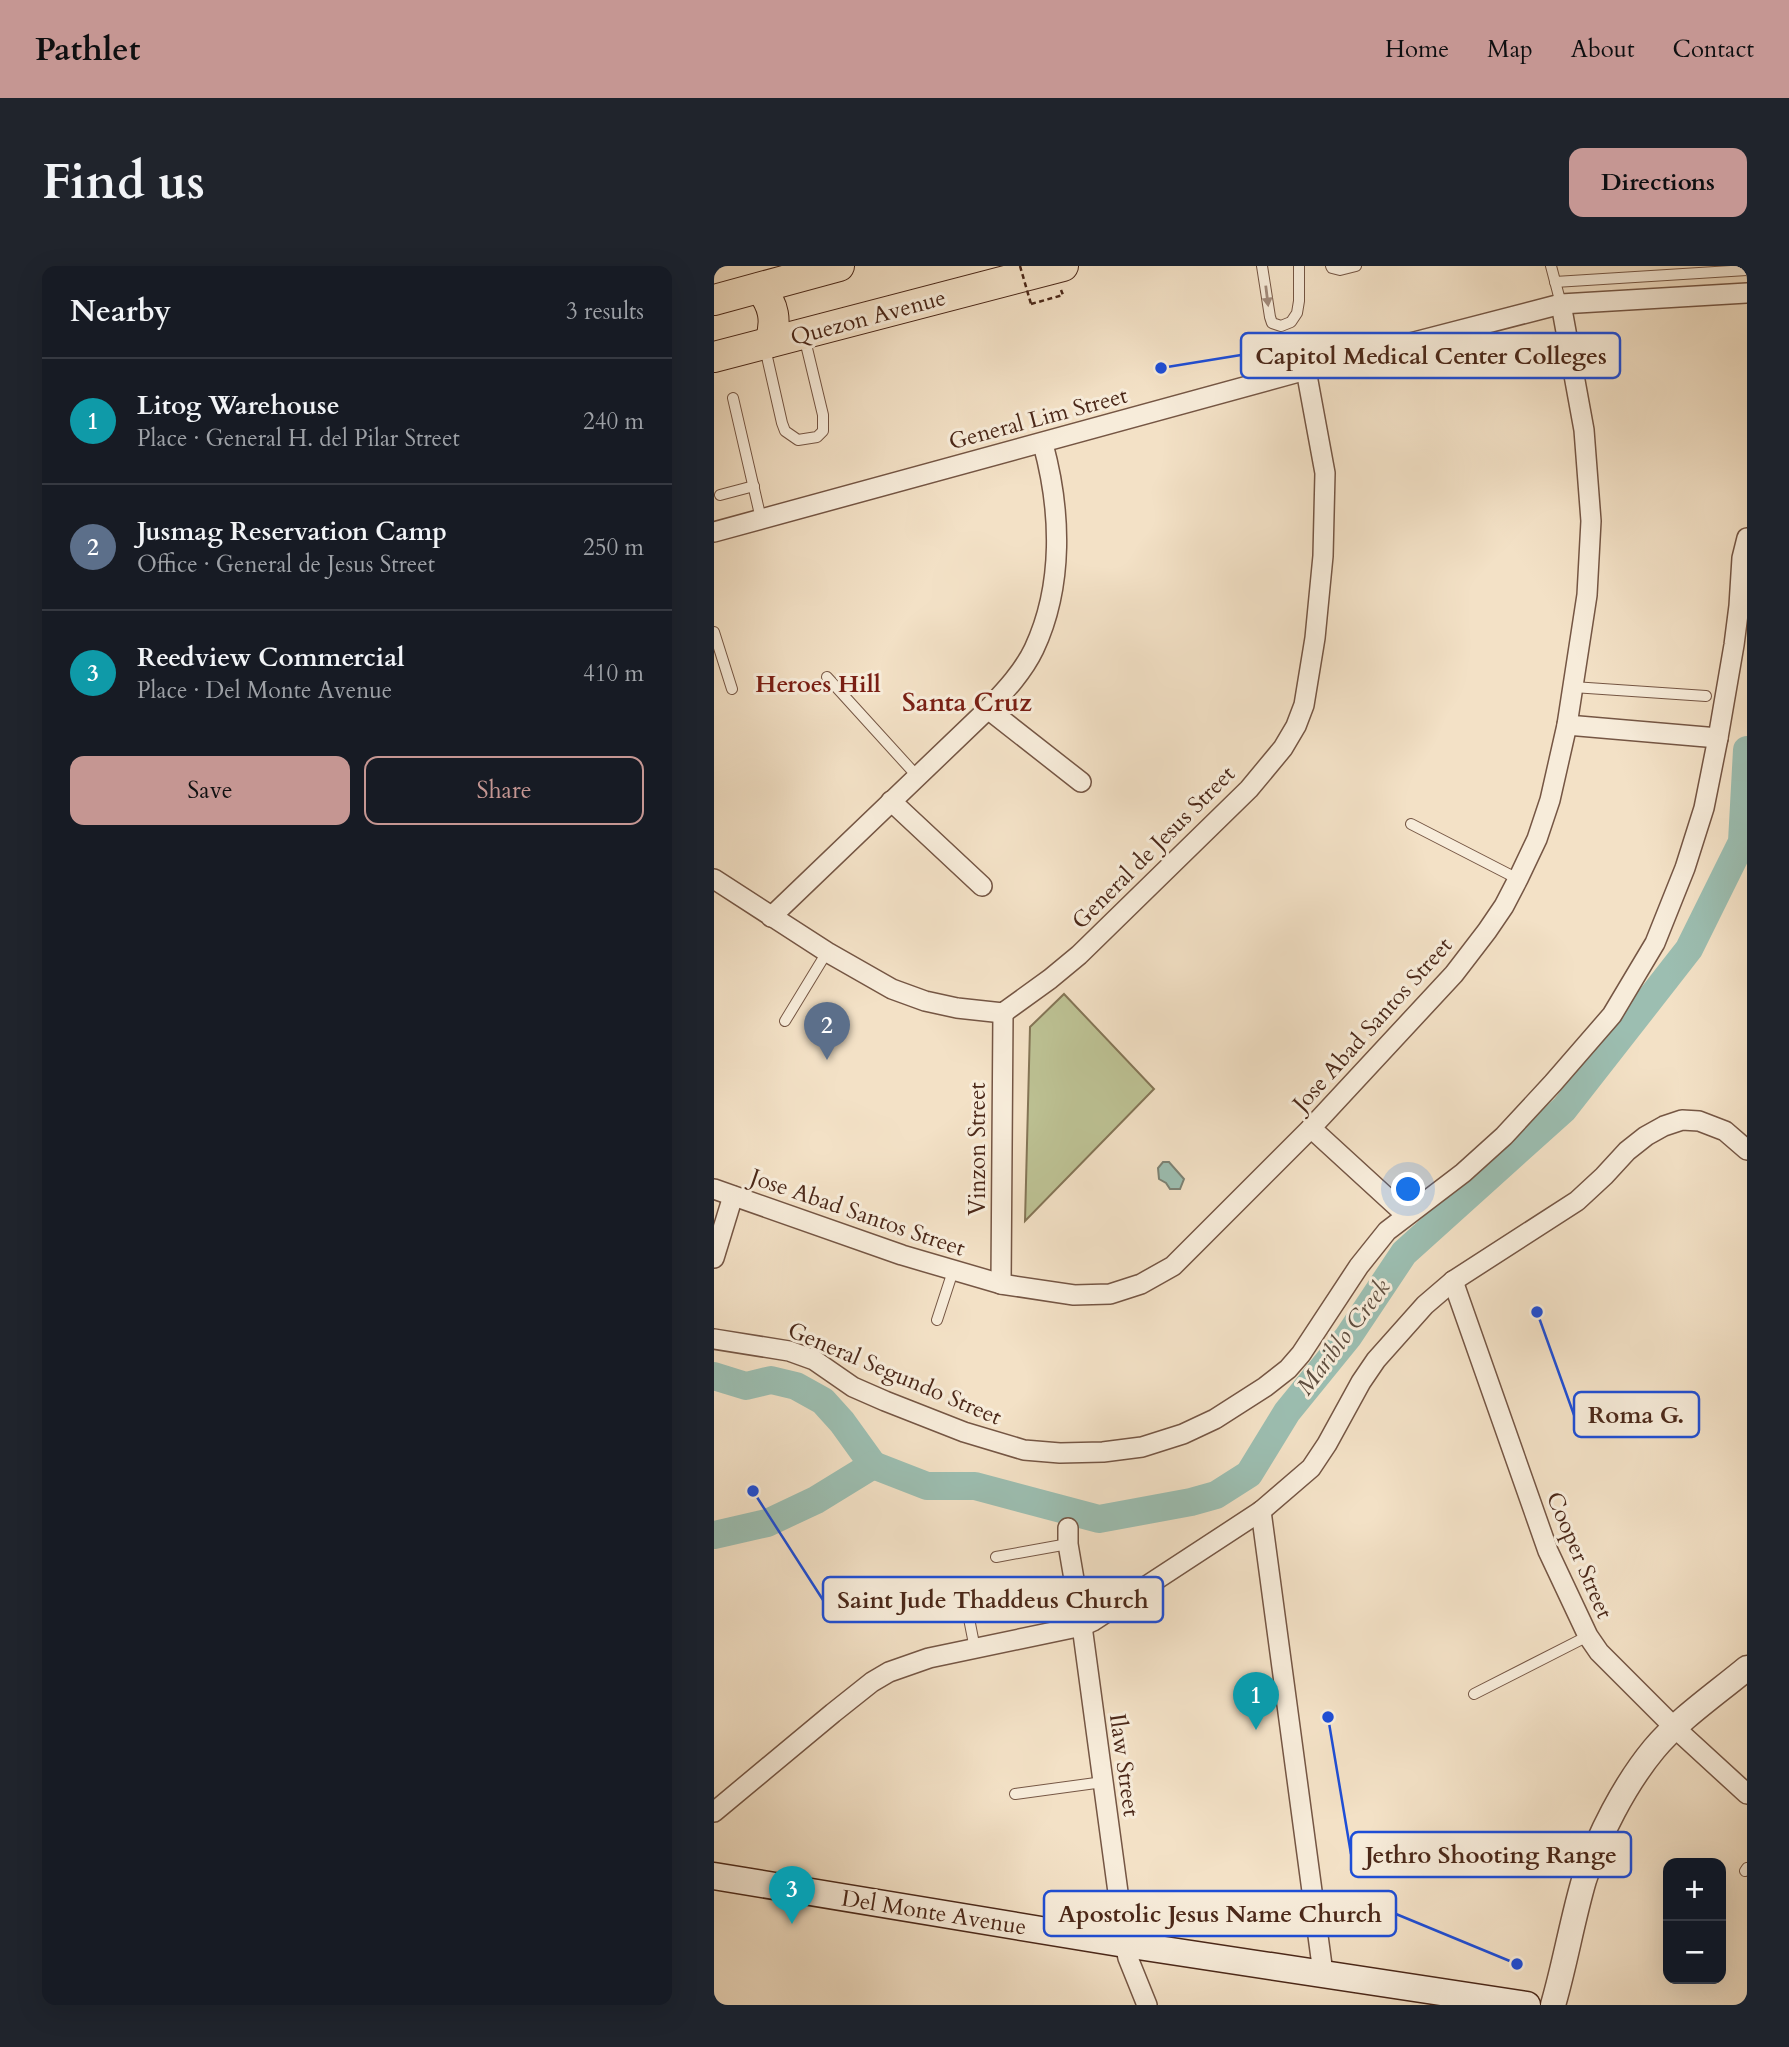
<!DOCTYPE html>
<html lang="en">
<head>
<meta charset="utf-8">
<style>
  :root { --surface:#171b24; --page:#20242c; --text:#f1f3f6; --muted:#9ea1a6; --line:#363941; --accent:#c59692 }
  body { margin:0; font-family:Cardo,serif; background:var(--page); color:var(--text) }
  .controls { position:absolute; right:21px; bottom:21px; display:grid; overflow:hidden; border-radius:14px; box-shadow:0 7px 28px #0002 }
  .controls button { width:63px; height:63px; display:grid; place-items:center; padding:0; border:0; border-bottom:2px solid var(--line); background:var(--surface); color:var(--text); font:35px sans-serif }
  .you { position:absolute; left:695px; top:924px; width:24px; height:24px; margin:-18px; border:5px solid #fff; border-radius:50%; background:#1a73e8; box-shadow:0 0 0 10px #1a73e833 }
  .badge { display:grid; place-items:center; width:46px; height:46px; border-radius:50%; background:var(--accent); color:#fff; font-size:23px; font-weight:700 }
  .pin { position:absolute; translate:-50% -58px; filter:drop-shadow(0 2px 4px #0008) }
  .pin::after { content:''; position:absolute; top:37px; width:24px; height:21px; background:inherit; clip-path:polygon(0 0,100% 0,50% 100%) }
  .list { margin:0; padding:0; list-style:none }
  h2 { display:flex; justify-content:space-between; align-items:center; height:91px; margin:0; padding:0 28px; font-size:30px }
  h2 small { font-size:23px; font-weight:400; color:var(--muted) }
  .list li { display:grid; grid-template-columns:46px 1fr auto; gap:21px; align-items:center; box-sizing:border-box; height:126px; padding:0 28px; border-top:2px solid var(--line) }
  .list b { display:block; font-size:26px; white-space:nowrap }
  .list p { margin:0; font-size:23px; white-space:nowrap; color:var(--muted) }
  .list em { font-size:23px; font-style:normal; color:var(--muted) }
  .actions { display:flex; gap:14px; padding:21px 28px }
  .actions a { flex:1; padding:16px 0; border:2px solid var(--accent); border-radius:14px; text-align:center; font-size:24px; color:var(--accent) }
  .actions .main { background:var(--accent); color:#111 }
  .map { position:relative; flex:none; width:1033px; height:1739px; overflow:hidden; border-radius:14px }
  header { display:flex; align-items:center; gap:42px; box-sizing:border-box; height:98px; padding:0 35px; background:var(--accent); color:#111 }
  header strong { font-size:33px }
  nav { display:flex; gap:38px; margin-inline-start:auto; font-size:24px }
  .intro { display:flex; align-items:center; justify-content:space-between; box-sizing:border-box; height:168px; padding:0 42px }
  h1 { margin:0; font-size:49px }
  .button { padding:18px 32px; border-radius:14px; background:var(--accent); color:#111; font-size:24px; font-weight:700 }
  main { display:flex; gap:42px; padding:0 42px }
  aside { flex:1; background:var(--surface); border-radius:14px; box-shadow:0 7px 28px #0002 }
  .map>svg:first-child { display:block }
</style>
</head>
<body>
<header>
<strong>Pathlet</strong>
<nav><a>Home</a><a>Map</a><a>About</a><a>Contact</a></nav>
</header>
<div class="intro"><h1>Find us</h1><a class="button">Directions</a></div>
<main>
<aside>
<h2>Nearby<small>3 results</small></h2>
<ul class="list">
<li><span class="badge" style="background:#0f9aa8">1</span><div><b>Litog Warehouse</b><p>Place · General H. del Pilar Street</p></div><em>240 m</em></li>
<li><span class="badge" style="background:#5c6f8a">2</span><div><b>Jusmag Reservation Camp</b><p>Office · General de Jesus Street</p></div><em>250 m</em></li>
<li><span class="badge" style="background:#0f9aa8">3</span><div><b>Reedview Commercial</b><p>Place · Del Monte Avenue</p></div><em>410 m</em></li>
</ul>
<div class="actions"><a class="main">Save</a><a>Share</a></div>
</aside>
<div class="map">
<svg width="1033" height="1739" viewBox="0 0 1033 1739">
  <rect width="100%" height="100%" fill="#f3e1c6"/>
  <filter id="stains"><feTurbulence type="fractalNoise" baseFrequency=".00286" numOctaves="4"/><feColorMatrix values="0 0 0 0 .2 0 0 0 0 .09 0 0 0 0 .02 0 0 0 .5 -.17"/></filter>
  <radialGradient id="worn" r=".72"><stop offset=".6" stop-color="#630" stop-opacity="0"/><stop offset="1" stop-color="#630" stop-opacity=".3"/></radialGradient>
  <!-- green -->
  <polygon fill="#bdc294" stroke="#847556" stroke-width="2" points="350,728 440,823 311,955 316,761"/>
  <!-- water -->
  <polygon fill="#9cbeb1" stroke="#7c8274" stroke-width="2" points="449,896 455,896 470,913 466,923 456,923 452,917 445,913 444,902"/>
  <g fill="none" stroke-linecap="round" stroke-linejoin="round">
    <!-- river -->
    <g stroke="#9cbeb1" stroke-width="28">
      <polyline points="0,1110 32,1120 57,1114 82,1120 109,1135 128,1156 159,1199"/>
      <polyline points="159,1199 213,1220 261,1220 385,1253 477,1236 502,1229 535,1208 573,1146 634,1071 690,987 850,843 975,683 1028,576 1033,484"/>
      <polyline points="0,1269 53,1257 102,1234 159,1199"/>
    </g>
    <!-- service casing -->
    <g stroke="#755644" stroke-width="12">
      <g id="service">
        <polyline points="548,0 556,51 558,57 567,60 577,56 583,47 585,35 585,0"/>
        <polyline points="617,0 618,2 626,4 642,0"/>
        <polyline points="837,0 847,38"/>
        <polyline points="841,16 1033,4"/>
        <polyline points="51,82 68,157 71,165 84,174 103,171 109,165 109,149 90,70"/>
        <polyline points="19,132 47,253"/>
        <polyline points="6,229 40,220"/>
        <polyline points="0,366 18,423"/>
        <polyline points="113,411 203,510"/>
        <polyline points="859,421 992,430"/>
        <polyline points="697,558 804,613"/>
        <polyline points="71,755 113,686"/>
        <polyline points="223,1054 239,1005"/>
        <polyline points="282,1291 354,1278"/>
        <polyline points="248,1317 261,1383"/>
        <polyline points="760,1428 874,1370"/>
        <polyline points="301,1528 389,1516"/>
        <polyline points="1031,1605 1033,1602"/>
      </g>
    </g>
    <!-- minor casing -->
    <g stroke="#755644" stroke-width="22">
      <g id="minor">
        <polyline points="0,266 592,104 847,38 1033,27"/>
        <polyline points="274,443 367,516"/>
        <polyline points="853,459 1004,472"/>
        <polyline points="177,535 268,620"/>
        <polyline points="0,613 113,686 178,723 211,735 243,742 289,747 336,713 365,689 535,523 569,482 582,460 590,439 601,372 609,290 611,207 592,104"/>
        <path d="M57,651L274,443C291,425 309,406 320,383C350,319 347,244 329,178"/>
        <polyline points="597,862 692,949"/>
        <polyline points="0,923 188,989 287,1018 360,1029 396,1028 427,1018 459,1000 597,862 740,708 773,665 790,640 804,613 823,573 836,534 853,459 873,329 877,255 870,164 847,38"/>
        <polyline points="0,992 19,930"/>
        <polyline points="739,1015 834,1285 874,1370 885,1386 961,1462 1033,1528"/>
        <polyline points="287,1018 289,747"/>
        <polyline points="0,1073 75,1085 100,1094 139,1121 171,1135 250,1166 310,1184 346,1187 389,1186 428,1181 469,1168 501,1153 551,1121 574,1103 587,1088 645,1000 673,965 749,907 790,870 839,817 898,749 941,677 971,602 990,542 1004,472 1020,379 1025,340 1028,292 1033,272"/>
        <polyline points="547,1245 609,1707"/>
        <polyline points="354,1262 354,1278 368,1360 411,1678 414,1692 433,1739"/>
        <polyline points="0,1546 119,1447 158,1416 175,1406 215,1392 368,1360 379,1355 547,1245 597,1202 613,1178 647,1116 662,1094 711,1039 739,1015 863,935 890,910 913,885 932,870 950,860 968,854 985,855 1011,865 1033,884"/>
      </g>
    </g>
    <!-- tertiary casing -->
    <g stroke="#755644" stroke-width="27">
      <path id="tertiary" d="M839,1739C851,1698 858,1655 870,1614C884,1570 911,1518 940,1483C965,1453 1003,1427 1033,1402"/>
    </g>
    <!-- secondary casing -->
    <g stroke="#4b2819" stroke-width="29">
      <polyline id="secondary" points="0,1610 411,1678 813,1739"/>
    </g>
    <!-- primary casing -->
    <g stroke="#4b2819" stroke-width="32">
      <g id="primary">
        <path d="M46,22C60,39 63,55 56,76"/>
        <polyline points="0,34 125,0"/>
        <polyline points="0,91 349,0"/>
      </g>
    </g>
    <!-- path -->
    <polyline stroke="#4b2819" stroke-width="2.5" stroke-dasharray="5 3.5" stroke-linecap="butt" points="317,38 349,29 347,24"/>
    <!-- service -->
    <use href="#service" stroke="#f7ecda" stroke-width="10"/>
    <!-- minor -->
    <use href="#minor" stroke="#f7ecda" stroke-width="19"/>
    <!-- tertiary -->
    <use href="#tertiary" stroke="#f7ecda" stroke-width="24"/>
    <!-- secondary -->
    <use href="#secondary" stroke="#f7ecda" stroke-width="26"/>
    <!-- primary -->
    <use href="#primary" stroke="#f3e1c6" stroke-width="30"/>
    <!-- path-bridge -->
    <polyline stroke="#4b2819" stroke-width="2.5" stroke-dasharray="5 3.5" stroke-linecap="butt" points="306,0 317,38"/>
  </g>
  <!-- one-way arrows -->
  <defs><path id="oneway-solid" d="M-6-.8H1V-3.2L6.5 0L1 3.2V.8H-6Z" transform="scale(1.75)"/></defs>
  <use fill="#a18a7a" href="#oneway-solid" transform="translate(553 30) rotate(83)"/>
  <g text-anchor="middle" stroke-width="6" stroke-linejoin="round" paint-order="stroke">
    <!-- street labels -->
    <g font-size="23" fill="#4b2819" stroke="#f7ecda">
      <text transform="translate(154 51) rotate(-15)" y="8">Quezon Avenue</text>
      <text transform="translate(324 152) rotate(-15)" y="8">General Lim Street</text>
      <text transform="translate(439 581) rotate(-45)" y="8">General de Jesus Street</text>
      <text transform="translate(658 758) rotate(-48)" y="8">Jose Abad Santos Street</text>
      <text transform="translate(263 883) rotate(-90)" y="8">Vinzon Street</text>
      <text transform="translate(144 946) rotate(19)" y="8">Jose Abad Santos Street</text>
      <text transform="translate(181 1107) rotate(23)" y="8">General Segundo Street</text>
      <text transform="translate(866 1289) rotate(67)" y="8">Cooper Street</text>
      <text transform="translate(411 1499) rotate(82)" y="8">Ilaw Street</text>
      <text transform="translate(220 1646) rotate(9)" y="8">Del Monte Avenue</text>
    </g>
    <!-- neighbourhood labels -->
    <g font-size="24" font-weight="bold" fill="#7a1f14" stroke="#f7ecda">
      <text x="104" y="426">Heroes Hill</text>
    </g>
    <!-- water labels -->
    <g font-size="24" font-style="italic" fill="#5f4e3f" stroke="#f7ecda">
      <text transform="translate(629 1071) rotate(-53)" y="8">Mariblo Creek</text>
    </g>
    <!-- quarter labels -->
    <g font-size="26" font-weight="bold" fill="#7a1f14" stroke="#f7ecda">
      <text x="253" y="445">Santa Cruz</text>
    </g>
  </g>
  <!-- callouts -->
  <path fill="none" stroke="#1d4ed8" stroke-width="2.5" d="M447 102L527 89M823 1046L860 1149M39 1225L109 1334M614 1451L637 1588M803 1698L682 1648"/>
  <g fill="#1d4ed8" stroke="#f7ecda" stroke-width="2.5">
    <circle cx="447" cy="102" r="7"/>
    <circle cx="823" cy="1046" r="7"/>
    <circle cx="39" cy="1225" r="7"/>
    <circle cx="614" cy="1451" r="7"/>
    <circle cx="803" cy="1698" r="7"/>
  </g>
  <g fill="#f7ecda" stroke="#1d4ed8" stroke-width="2.5">
    <rect x="527" y="67" width="379" height="45" rx="7"/>
    <rect x="860" y="1126" width="125" height="45" rx="7"/>
    <rect x="109" y="1311" width="340" height="45" rx="7"/>
    <rect x="637" y="1566" width="280" height="45" rx="7"/>
    <rect x="330" y="1625" width="352" height="45" rx="7"/>
  </g>
  <g font-size="24" text-anchor="middle" font-weight="bold" fill="#4b2819">
    <text x="717" y="98">Capitol Medical Center Colleges</text>
    <text x="922" y="1157">Roma G.</text>
    <text x="279" y="1342">Saint Jude Thaddeus Church</text>
    <text x="777" y="1597">Jethro Shooting Range</text>
    <text x="506" y="1656">Apostolic Jesus Name Church</text>
  </g>
  <rect width="100%" height="100%" filter="url(#stains)"/>
  <rect width="100%" height="100%" fill="url(#worn)"/>
</svg>
<div class="controls">
<button>+</button>
<button>−</button>
</div>
<div class="you"></div>
<div class="pin badge" style="left:542px;top:1464px;background:#0f9aa8">1</div>
<div class="pin badge" style="left:113px;top:794px;background:#5c6f8a">2</div>
<div class="pin badge" style="left:78px;top:1658px;background:#0f9aa8">3</div>
</div>
</main>
</body>
</html>
